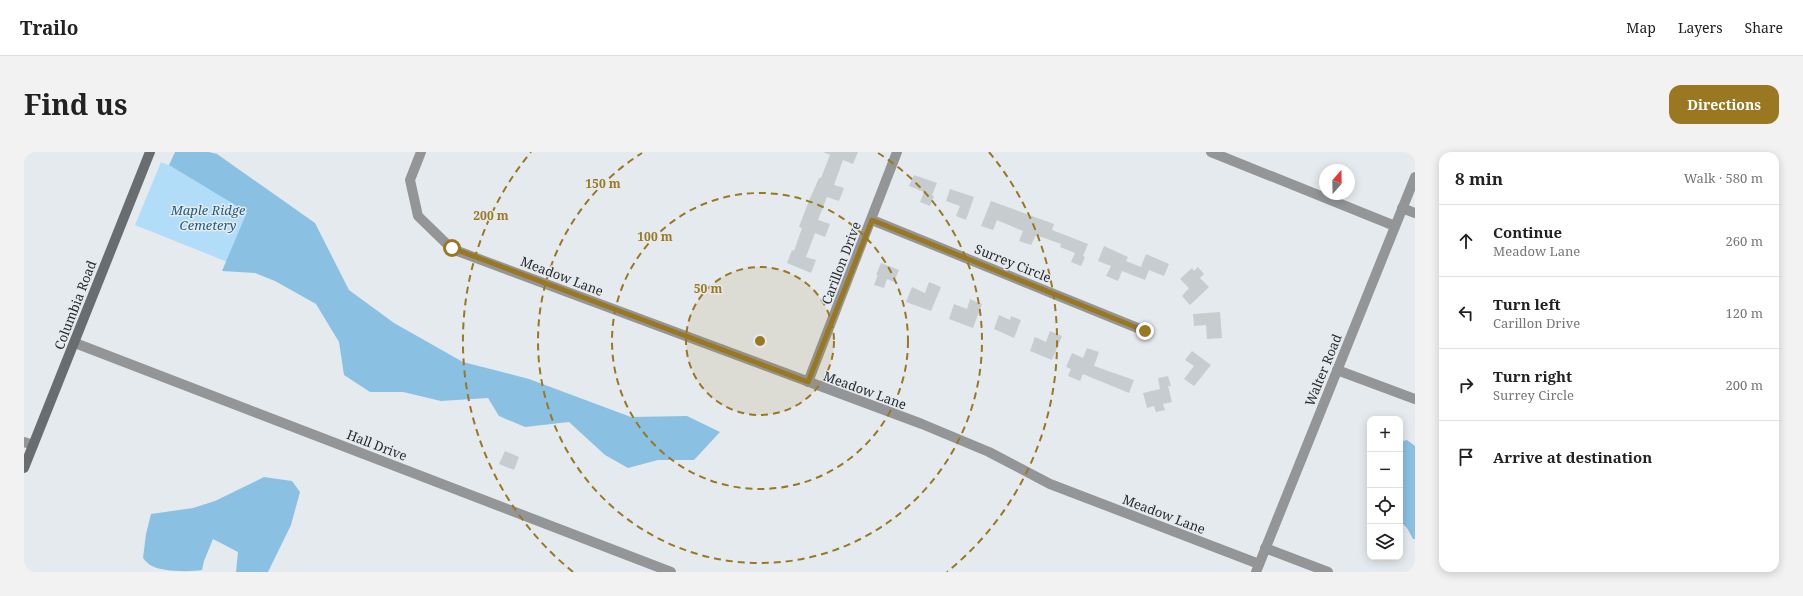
<!DOCTYPE html>
<html lang="en">
<head>
<meta charset="utf-8">
<style>
  :root { --surface:#fff; --page:#f2f2f2; --text:#222; --muted:#767676; --line:#e0e0e0; --accent:#9a7822 }
  body { margin:0; font-family:"Noto Serif",serif; background:var(--page); color:var(--text) }
  .controls { position:absolute; right:12px; bottom:12px; display:grid; overflow:hidden; border-radius:8px; box-shadow:0 2px 10px #0003 }
  .controls button { width:36px; height:36px; display:grid; place-items:center; padding:0; border:0; border-bottom:1px solid var(--line); background:var(--surface); color:var(--text); font:20px sans-serif }
  .compass { position:absolute; left:1295px; top:12px; width:36px; height:36px; border-radius:50%; background:var(--surface); box-shadow:0 2px 10px #0003; rotate:20deg }
  .stop { position:absolute; width:12px; height:12px; margin:-9px; border:3px solid #9a7822; border-radius:50%; background:#fff }
  .stop.end { background:#9a7822; border-color:#fff; box-shadow:0 1px 4px #0008 }
  .list { margin:0; padding:0; list-style:none }
  h2 { display:flex; justify-content:space-between; align-items:center; height:52px; margin:0; padding:0 16px; font-size:17px }
  h2 small { font-size:13px; font-weight:400; color:var(--muted) }
  .list li { display:grid; grid-template-columns:26px 1fr auto; gap:12px; align-items:center; box-sizing:border-box; height:72px; padding:0 16px; border-top:1px solid var(--line) }
  .list b { display:block; font-size:15px; white-space:nowrap }
  .list p { margin:0; font-size:13px; white-space:nowrap; color:var(--muted) }
  .list em { font-size:13px; font-style:normal; color:var(--muted) }
  .icon { flex:none; width:22px; height:22px; fill:none; stroke:currentColor; stroke-width:2; stroke-linecap:round; stroke-linejoin:round }
  .map { position:relative; flex:none; width:1391px; height:420px; overflow:hidden; border-radius:12px }
  header { display:flex; align-items:center; gap:24px; box-sizing:border-box; height:56px; padding:0 20px; background:var(--surface); border-bottom:1px solid var(--line) }
  header strong { font-size:19px }
  nav { display:flex; gap:22px; margin-inline-start:auto; font-size:14px }
  .intro { display:flex; align-items:center; justify-content:space-between; box-sizing:border-box; height:96px; padding:0 24px }
  h1 { margin:0; font-size:28px }
  .button { padding:10px 18px; border-radius:12px; background:var(--accent); color:#fff; font-size:14px; font-weight:700 }
  main { display:flex; gap:24px; padding:0 24px }
  aside { flex:1; background:var(--surface); border-radius:12px; box-shadow:0 2px 10px #0003 }
  .map>svg:first-child { display:block }
</style>
</head>
<body>
<header>
<strong>Trailo</strong>
<nav><a>Map</a><a>Layers</a><a>Share</a></nav>
</header>
<div class="intro"><h1>Find us</h1><a class="button">Directions</a></div>
<main>
<div class="map">
<svg width="1391" height="420" viewBox="0 0 1391 420">
  <rect width="100%" height="100%" fill="#e5eaee"/>
  <!-- green -->
  <polygon fill="#b1ddf9" points="137,10 256,58 231,121 111,73"/>
  <!-- forest -->
  <g fill="#8ac1e3">
    <polygon points="151,0 185,0 193,2 291,71 325,138 370,171 439,210 505,227 607,265 663,264 696,280 670,308 634,308 604,316 581,303 545,270 501,275 475,264 464,246 417,249 379,240 346,240 320,223 315,190 292,152 251,129 231,121 198,119 223,60 145,13"/>
    <polygon points="1383,288 1391,294 1391,387 1389,387 1383,376 1376,369 1376,290"/>
    <path d="M240,325L268,329L276,340L267,373L244,420H212L214,400L189,387L180,409L178,418C166,420 137,420 126,413C124,411 121,409 119,406L122,382L127,362L169,356L191,349Z"/>
  </g>
  <!-- building -->
  <g fill="#c7cccf">
    <polygon points="799,0 834,0 829,12 819,8 810,33 820,36 815,49 803,45 794,68 806,72 801,85 791,81 782,105 792,108 787,121 763,111 768,98 770,99 778,76 775,75 784,51 795,26 797,26 806,3"/>
    <polygon points="890,23 913,31 908,43 910,44 906,54 896,50 900,40 885,34"/>
    <polygon points="926,37 950,45 942,68 932,64 936,54 922,49"/>
    <polygon points="967,49 1030,72 1028,78 1064,92 1059,104 1061,105 1057,114 1047,110 1051,101 1036,95 1037,92 1012,83 1007,93 995,89 999,79 973,68 969,78 957,74"/>
    <polygon points="1080,94 1104,105 1102,109 1117,115 1122,102 1145,112 1140,124 1125,118 1121,128 1098,119 1094,129 1082,124 1087,114 1074,109"/>
    <polygon points="857,111 875,118 870,130 863,127 860,136 850,133 854,123 852,123"/>
    <polygon points="1174,115 1180,122 1176,126 1185,135 1166,153 1158,144 1165,136 1156,127 1168,116 1170,119"/>
    <polygon points="905,130 917,135 907,159 882,150 888,135 901,141"/>
    <polygon points="946,147 958,152 949,176 925,167 930,152 943,157"/>
    <polygon points="1196,160 1198,186 1183,187 1182,173 1170,174 1169,162"/>
    <polygon points="975,163 986,168 987,164 997,168 990,186 970,177"/>
    <polygon points="1026,179 1038,184 1028,208 1006,199 1011,185 1022,190"/>
    <polygon points="1063,196 1075,200 1070,214 1110,228 1105,241 1059,222 1056,229 1044,224 1047,217 1042,215 1048,201 1059,206"/>
    <polygon points="1168,199 1187,213 1170,234 1160,227 1170,214 1161,208"/>
    <polygon points="1144,224 1147,234 1144,234 1148,250 1139,252 1141,258 1132,260 1130,254 1123,256 1119,241 1136,237 1134,226"/>
    <polygon points="481,299 495,305 490,318 475,312"/>
  </g>
  <g fill="none" stroke-linecap="round" stroke-linejoin="round">
    <!-- minor -->
    <g stroke="#939596" stroke-width="10">
      <polyline points="397,0 386,28 394,64 428,97 898,272 965,300 1026,332 1235,412"/>
      <polyline points="1187,0 1371,74"/>
      <polyline points="1378,56 1391,61"/>
      <polyline points="848,68 1121,179"/>
      <polyline points="51,191 647,420"/>
      <polyline points="1313,218 1391,247"/>
      <polyline points="784,230 873,0"/>
      <polyline points="0,290 9,293"/>
      <polyline points="1241,396 1304,420"/>
    </g>
    <!-- tertiary -->
    <polyline stroke="#939596" stroke-width="10" points="1232,420 1391,25"/>
    <!-- secondary -->
    <polyline stroke="#6a6d6f" stroke-width="10" points="0,316 126,0"/>
  </g>
  <g fill="none" stroke-linecap="round" stroke-linejoin="round">
    <!-- route -->
    <polyline stroke="#9a7822" stroke-width="5" points="428,96 784,230 848,68 1121,179"/>
  </g>
  <!-- distance rings -->
  <circle cx="736" cy="189" r="74" fill="#9a7822" fill-opacity=".12"/>
  <g fill="none" stroke="#9a7822" stroke-width="2" stroke-dasharray="7 5">
    <circle cx="736" cy="189" r="74"/>
    <circle cx="736" cy="189" r="148"/>
    <path d="M854 1A222 222 0 1 1 618 1"/>
    <path d="M549 420A297 297 0 0 1 507 0M965 0A297 297 0 0 1 923 420"/>
  </g>
  <g text-anchor="middle" stroke-width="3" stroke-linejoin="round" paint-order="stroke">
    <!-- park labels -->
    <g font-size="13" font-style="italic" fill="#1e5d7f" stroke="#e5eaee">
      <text x="184" y="63">Maple Ridge<tspan x="184" dy="15">Cemetery</tspan></text>
    </g>
    <!-- street labels -->
    <g font-size="13" fill="#292b2d" stroke="#e5eaee">
      <text transform="translate(817 111) rotate(-69)" y="5">Carillon Drive</text>
      <text transform="translate(989 111) rotate(22)" y="5">Surrey Circle</text>
      <text transform="translate(538 124) rotate(21)" y="5">Meadow Lane</text>
      <text transform="translate(51 153) rotate(-69)" y="5">Columbia Road</text>
      <text transform="translate(1299 218) rotate(-68)" y="5">Walter Road</text>
      <text transform="translate(841 238) rotate(20)" y="5">Meadow Lane</text>
      <text transform="translate(353 293) rotate(21)" y="5">Hall Drive</text>
      <text transform="translate(1140 362) rotate(21)" y="5">Meadow Lane</text>
    </g>
  </g>
  <circle cx="736" cy="189" r="6" fill="#9a7822" stroke="#e5eaee" stroke-width="2"/>
  <g font-size="12" text-anchor="middle" font-weight="bold" fill="#9a7822" stroke="#e5eaee" stroke-width="3" stroke-linejoin="round" paint-order="stroke">
    <text x="579" y="36">150 m</text>
    <text x="467" y="68">200 m</text>
    <text x="631" y="89">100 m</text>
    <text x="684" y="141">50 m</text>
  </g>
</svg>
<div class="controls">
<button>+</button>
<button>−</button>
<button><svg class="icon" aria-label="locate" viewBox="0 0 24 24"><circle cx="12" cy="12" r="6"/><path d="M12 2v4M12 18v4M2 12h4M18 12h4"/></svg></button>
<button><svg class="icon" aria-label="layers" viewBox="0 0 24 24"><path d="M12 4l9 5-9 5-9-5zM3 14l9 5 9-5"/></svg></button>
</div>
<svg class="compass" viewBox="-18 -18 36 36"><path d="M0-13l5 13h-10z" fill="#e53935"/><path d="M0 13l5-13h-10z" fill="#767676"/></svg>
<div class="stop" style="left:428px;top:96px"></div>
<div class="stop end" style="left:1121px;top:179px"></div>
</div>
<aside>
<h2>8 min<small>Walk · 580 m</small></h2>
<ul class="list">
<li><svg class="icon" aria-label="ahead" viewBox="0 0 24 24"><path d="M12 20V5M6 11l6-6 6 6"/></svg><div><b>Continue</b><p>Meadow Lane</p></div><em>260 m</em></li>
<li><svg class="icon" aria-label="left" viewBox="0 0 24 24"><path d="M17 20v-9H6M10 6l-5 5 5 5"/></svg><div><b>Turn left</b><p>Carillon Drive</p></div><em>120 m</em></li>
<li><svg class="icon" aria-label="right" viewBox="0 0 24 24"><path d="M7 20v-9h11M14 6l5 5-5 5"/></svg><div><b>Turn right</b><p>Surrey Circle</p></div><em>200 m</em></li>
<li><svg class="icon" aria-label="arrive" viewBox="0 0 24 24"><path d="M6 21V4h12l-3 4 3 4H6"/></svg><div><b>Arrive at destination</b></div></li>
</ul>
</aside>
</main>
</body>
</html>
